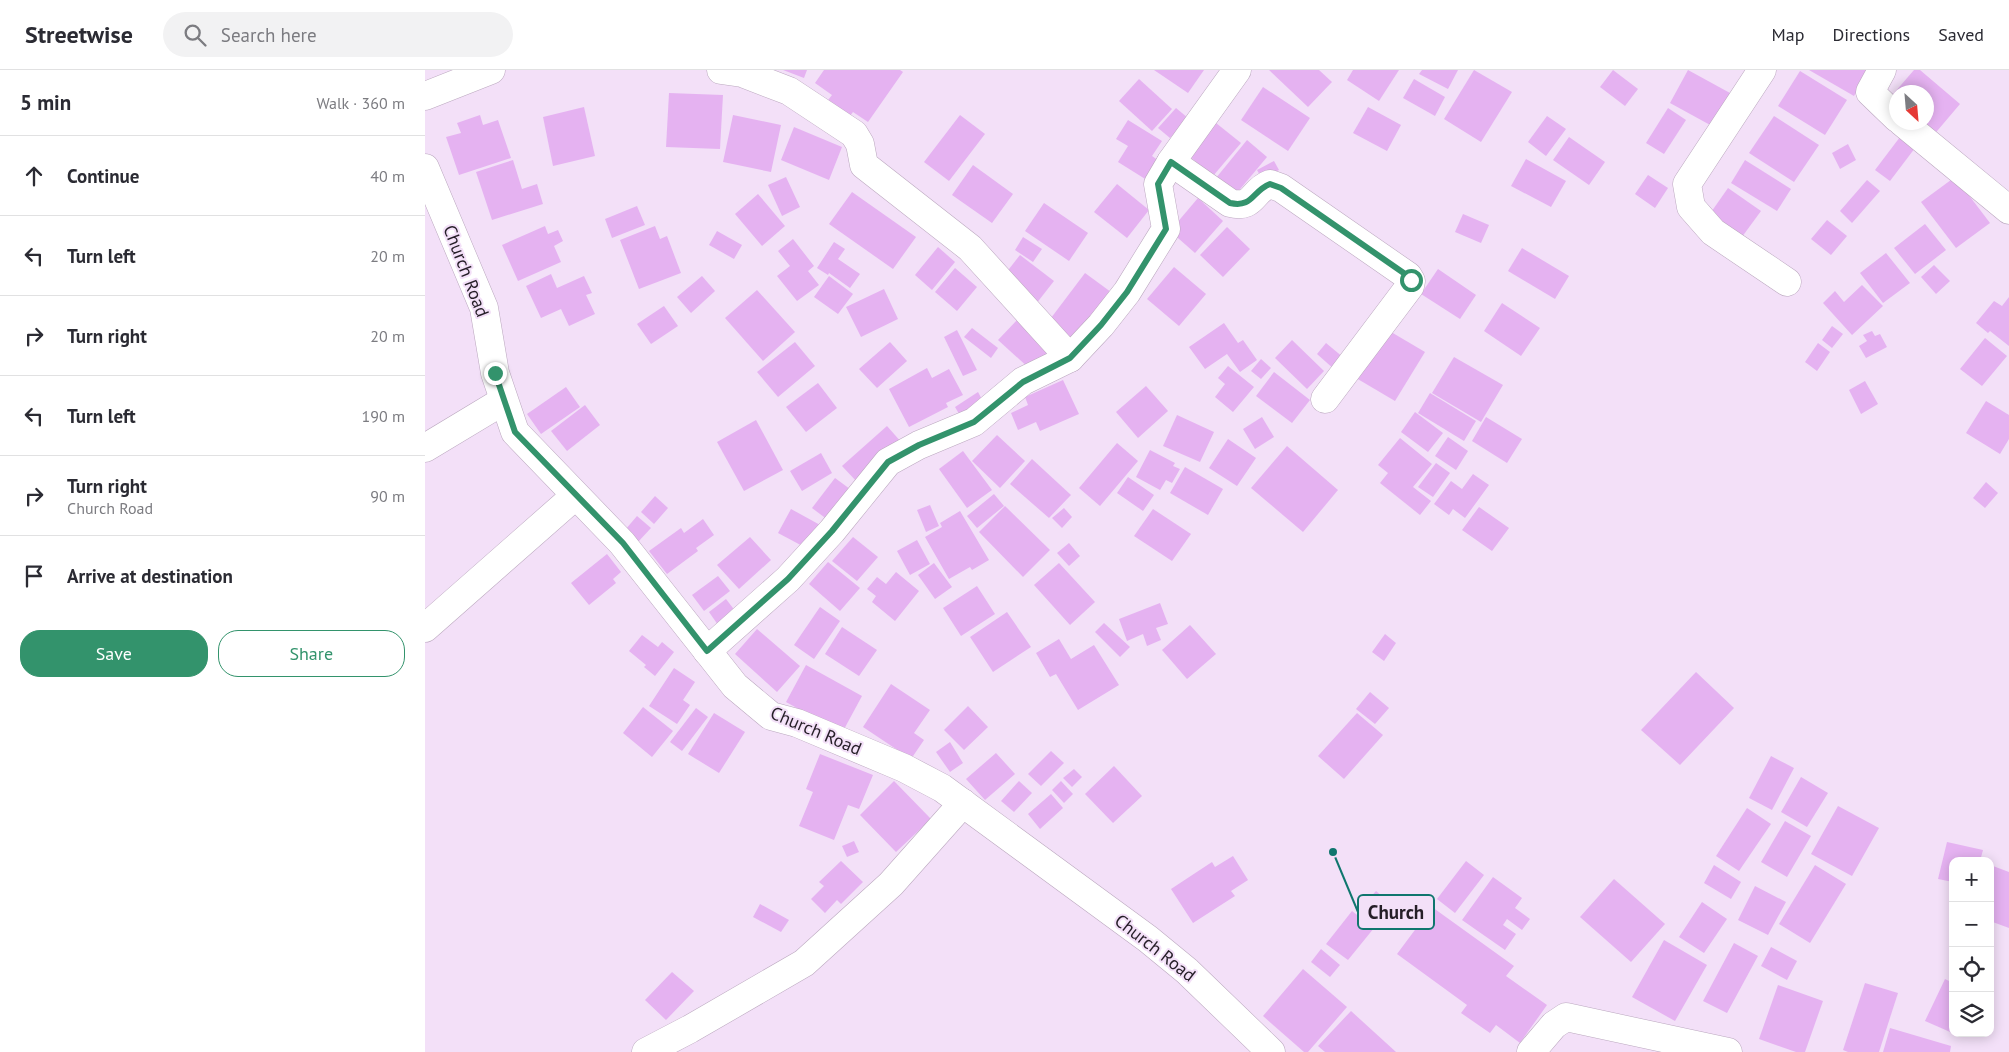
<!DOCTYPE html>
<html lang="en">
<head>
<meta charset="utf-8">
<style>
  :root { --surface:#fff; --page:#f2f2f3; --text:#2b2b33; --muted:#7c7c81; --line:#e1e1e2; --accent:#33936c }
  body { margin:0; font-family:"PT Sans",sans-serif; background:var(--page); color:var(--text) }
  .controls { position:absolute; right:15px; bottom:15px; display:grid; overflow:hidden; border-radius:10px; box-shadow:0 2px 12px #0003 }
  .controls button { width:45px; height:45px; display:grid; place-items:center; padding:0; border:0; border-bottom:1px solid var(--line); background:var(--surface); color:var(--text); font:25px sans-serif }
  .compass { position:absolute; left:1464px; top:15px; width:45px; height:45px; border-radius:50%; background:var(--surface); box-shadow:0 2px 12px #0003; rotate:154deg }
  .stop { position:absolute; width:15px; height:15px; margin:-11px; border:4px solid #33936c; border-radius:50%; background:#fff }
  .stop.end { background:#33936c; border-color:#fff; box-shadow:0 1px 5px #0008 }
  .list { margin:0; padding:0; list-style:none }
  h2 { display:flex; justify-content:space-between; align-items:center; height:65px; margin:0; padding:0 20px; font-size:21px }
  h2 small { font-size:16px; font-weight:400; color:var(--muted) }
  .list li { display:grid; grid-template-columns:32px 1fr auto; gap:15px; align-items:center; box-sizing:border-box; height:80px; padding:0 20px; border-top:1px solid var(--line) }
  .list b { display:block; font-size:19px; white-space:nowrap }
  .list p { margin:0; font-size:16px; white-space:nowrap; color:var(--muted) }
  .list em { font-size:16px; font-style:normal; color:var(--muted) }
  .actions { display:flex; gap:10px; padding:15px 20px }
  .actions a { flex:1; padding:11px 0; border:1px solid var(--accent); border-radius:20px; text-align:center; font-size:18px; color:var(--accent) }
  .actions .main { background:var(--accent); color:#fff }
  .icon { flex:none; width:28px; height:28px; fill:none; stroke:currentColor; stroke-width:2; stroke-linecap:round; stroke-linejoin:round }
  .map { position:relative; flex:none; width:1584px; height:982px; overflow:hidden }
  header { display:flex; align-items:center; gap:30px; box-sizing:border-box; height:70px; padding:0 25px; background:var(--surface); border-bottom:1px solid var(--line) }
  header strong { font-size:24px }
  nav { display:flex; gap:28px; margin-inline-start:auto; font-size:18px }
  .search { width:350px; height:45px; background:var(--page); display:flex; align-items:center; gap:12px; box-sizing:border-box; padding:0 18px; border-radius:28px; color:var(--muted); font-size:19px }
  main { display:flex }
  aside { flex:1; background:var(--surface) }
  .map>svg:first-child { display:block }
</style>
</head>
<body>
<header>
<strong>Streetwise</strong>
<div class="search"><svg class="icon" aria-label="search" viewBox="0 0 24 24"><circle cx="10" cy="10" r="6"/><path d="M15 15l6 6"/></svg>Search here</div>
<nav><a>Map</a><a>Directions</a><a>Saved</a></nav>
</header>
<main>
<aside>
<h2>5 min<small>Walk · 360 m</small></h2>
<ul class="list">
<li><svg class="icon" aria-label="ahead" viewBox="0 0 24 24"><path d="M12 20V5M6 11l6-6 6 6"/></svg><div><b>Continue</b></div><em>40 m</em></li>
<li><svg class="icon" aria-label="left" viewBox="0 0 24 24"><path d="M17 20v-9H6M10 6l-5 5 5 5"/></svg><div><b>Turn left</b></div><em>20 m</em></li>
<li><svg class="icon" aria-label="right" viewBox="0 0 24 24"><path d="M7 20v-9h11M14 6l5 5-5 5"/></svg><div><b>Turn right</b></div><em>20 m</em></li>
<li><svg class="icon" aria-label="left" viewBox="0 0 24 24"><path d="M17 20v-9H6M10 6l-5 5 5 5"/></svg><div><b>Turn left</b></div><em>190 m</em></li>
<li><svg class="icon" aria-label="right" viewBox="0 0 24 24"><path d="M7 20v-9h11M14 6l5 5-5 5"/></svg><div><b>Turn right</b><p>Church Road</p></div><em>90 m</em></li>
<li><svg class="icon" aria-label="arrive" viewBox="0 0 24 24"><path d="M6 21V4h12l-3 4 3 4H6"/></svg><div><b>Arrive at destination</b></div></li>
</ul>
<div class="actions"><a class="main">Save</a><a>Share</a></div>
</aside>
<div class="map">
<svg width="1584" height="982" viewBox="0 0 1584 982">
  <rect width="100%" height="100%" fill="#f3e0f8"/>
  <!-- building -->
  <g fill="#e5b2f1">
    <polygon points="358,0 382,0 379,8"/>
    <polygon points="399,0 475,0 478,2 443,52 428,42 422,50 400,34 407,25 390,13"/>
    <polygon points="729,0 779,0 763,23"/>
    <polygon points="844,0 894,0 907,12 883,37"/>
    <polygon points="928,0 974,0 954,31 922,10"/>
    <polygon points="997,0 1033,0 1023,19 994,4"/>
    <polygon points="1049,0 1087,22 1056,72 1019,49"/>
    <polygon points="1188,0 1213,19 1200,36 1175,17"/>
    <polygon points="1263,0 1305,23 1287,56 1245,33"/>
    <polygon points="1384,0 1444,0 1429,26"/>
    <polygon points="1489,0 1495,0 1535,34 1507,67 1490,52 1502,52 1502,22 1472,22 1472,37 1463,30"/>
    <polygon points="1375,1 1422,30 1400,65 1353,36"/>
    <polygon points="714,9 747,39 727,61 694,31"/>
    <polygon points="989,9 1020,27 1010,46 978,28"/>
    <polygon points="838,17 885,48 863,81 816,50"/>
    <polygon points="244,23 298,25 295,79 241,77"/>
    <polygon points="159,37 170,86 128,96 118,47"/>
    <polygon points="943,37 976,55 962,81 928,63"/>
    <polygon points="751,38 763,48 745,68 733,58"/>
    <polygon points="1243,38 1261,50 1239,84 1221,73"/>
    <polygon points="55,45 58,55 73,50 86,88 34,105 21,67 36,63 32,53"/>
    <polygon points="308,45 356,55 346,102 298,92"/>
    <polygon points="535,45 560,64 524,111 499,92"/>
    <polygon points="1122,46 1141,59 1121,86 1103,72"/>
    <polygon points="1349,46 1394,75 1369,112 1324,83"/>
    <polygon points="703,50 737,71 727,86 737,93 725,112 693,92 703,76 691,69"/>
    <polygon points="791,53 816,73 788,106 764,86"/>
    <polygon points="369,57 417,77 404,110 356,90"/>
    <polygon points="1144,67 1180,92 1164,115 1128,90"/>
    <polygon points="1475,67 1490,78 1465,111 1450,100"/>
    <polygon points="822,70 842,87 811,124 791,108"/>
    <polygon points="1423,74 1431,90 1415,99 1407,83"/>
    <polygon points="1101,89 1141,111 1126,137 1086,116"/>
    <polygon points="88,90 97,119 112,114 118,134 67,150 51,102"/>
    <polygon points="1320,90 1366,119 1352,141 1306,113"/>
    <polygon points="849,91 854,100 837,109 832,100"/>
    <polygon points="548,95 588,124 567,153 527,125"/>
    <polygon points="1223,105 1243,118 1230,138 1210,124"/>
    <polygon points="361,107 375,137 357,146 343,115"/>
    <polygon points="1530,107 1565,153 1531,178 1496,132"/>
    <polygon points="1442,110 1455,121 1427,153 1415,141"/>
    <polygon points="692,114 724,140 702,168 669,142"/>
    <polygon points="1303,118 1336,141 1314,171 1282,148"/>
    <polygon points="427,122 491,167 468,199 404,154"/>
    <polygon points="333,124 360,156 337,176 310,144"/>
    <polygon points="773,128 798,151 770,183 745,161"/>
    <polygon points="619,133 663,163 644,191 600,161"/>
    <polygon points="212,136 220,155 187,168 180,149"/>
    <polygon points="1038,144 1064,155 1056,173 1030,162"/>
    <polygon points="1402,150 1422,166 1406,185 1386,169"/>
    <polygon points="1500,154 1521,180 1490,204 1469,178"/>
    <polygon points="120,156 123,164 133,160 138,171 129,176 136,192 93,211 77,175"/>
    <polygon points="230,156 235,169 242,166 256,203 214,219 195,170"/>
    <polygon points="802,157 825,179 798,207 775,185"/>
    <polygon points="292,161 317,175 309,189 284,175"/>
    <polygon points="598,167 617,179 608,192 590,180"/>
    <polygon points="368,169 389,196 383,201 394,215 372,231 352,206 365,196 353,181"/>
    <polygon points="409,172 420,179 413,189 435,204 425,218 404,203 403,205 392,198"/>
    <polygon points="513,177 530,192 507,220 490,205"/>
    <polygon points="1097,178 1144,206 1130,229 1083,201"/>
    <polygon points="1461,183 1485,213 1458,233 1435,203"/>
    <polygon points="595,185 629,211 611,234 577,208"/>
    <polygon points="1509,195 1525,211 1511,224 1496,207"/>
    <polygon points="749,197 781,224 754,256 722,229"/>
    <polygon points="530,198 552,217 532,241 510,222"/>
    <polygon points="1013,199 1051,225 1035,249 996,224"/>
    <polygon points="660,203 690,225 653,274 623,252"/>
    <polygon points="126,204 132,218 159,206 167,223 161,225 170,244 144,256 136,239 116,248 101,216"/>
    <polygon points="277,206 290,221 266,243 252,227"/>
    <polygon points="404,206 428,224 413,244 389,227"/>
    <polygon points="1437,215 1458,236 1427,265 1398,233 1410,221 1419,232"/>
    <polygon points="459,219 473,249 436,267 421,237"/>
    <polygon points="332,220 370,262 338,291 300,248"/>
    <polygon points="1584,227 1584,276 1565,261 1563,263 1551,253 1569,231 1577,236"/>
    <polygon points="1077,233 1115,258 1096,286 1059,261"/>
    <polygon points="239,236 253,256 226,274 212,254"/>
    <polygon points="593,249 626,279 606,300 573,270"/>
    <polygon points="799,253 813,273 818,270 832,290 815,302 802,284 780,299 764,277"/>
    <polygon points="1407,256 1418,264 1407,278 1397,270"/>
    <polygon points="547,258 573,278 566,288 539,267"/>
    <polygon points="961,259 1000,282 970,331 931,308"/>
    <polygon points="532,260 552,300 538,306 519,267"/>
    <polygon points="1447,261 1450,266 1455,264 1462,277 1441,288 1434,276 1442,271 1438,265"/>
    <polygon points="1560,268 1582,286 1557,316 1535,299"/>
    <polygon points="867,270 899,301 882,319 850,288"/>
    <polygon points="370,272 390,296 353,327 332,302"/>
    <polygon points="465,272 482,291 452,318 434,299"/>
    <polygon points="901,273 919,288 910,300 892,284"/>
    <polygon points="1393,273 1405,282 1392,301 1380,292"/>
    <polygon points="1029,287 1078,315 1056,352 1007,323"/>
    <polygon points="836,289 846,298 836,309 826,301"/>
    <polygon points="803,296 829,317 808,342 790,327 800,314 793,308"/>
    <polygon points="502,298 507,308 524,299 538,325 521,333 523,337 484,357 464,319"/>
    <polygon points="849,302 885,330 867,353 831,326"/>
    <polygon points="638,310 654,344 615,361 611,352 593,360 586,343 603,335 600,327"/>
    <polygon points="1440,311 1453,334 1436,344 1424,320"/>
    <polygon points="393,313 412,338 381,362 361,337"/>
    <polygon points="721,316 743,341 713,368 691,342"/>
    <polygon points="141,317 155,337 116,364 102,344"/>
    <polygon points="553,322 560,335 537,349 530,337"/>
    <polygon points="1005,323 1051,351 1039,371 993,343"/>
    <polygon points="1561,331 1584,345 1584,369 1575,384 1541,363"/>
    <polygon points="160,335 175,355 142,381 126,361"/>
    <polygon points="990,342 1018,363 1003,382 976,362"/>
    <polygon points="752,345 789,362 775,392 738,376"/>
    <polygon points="837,347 849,367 830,379 818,359"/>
    <polygon points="1061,347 1097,369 1082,393 1047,371"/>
    <polygon points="331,350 358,400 319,421 292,372"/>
    <polygon points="462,356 477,373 433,413 417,396"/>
    <polygon points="572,365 600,391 575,418 547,391"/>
    <polygon points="1023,367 1043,381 1031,400 1010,386"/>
    <polygon points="975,368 1007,394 988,417 1006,431 995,445 955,413 963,403 953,395"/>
    <polygon points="803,369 831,388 812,416 784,398"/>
    <polygon points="692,373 713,391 675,436 654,418"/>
    <polygon points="862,376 913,420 878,462 826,418"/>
    <polygon points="725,380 750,393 748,396 755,399 747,413 741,410 735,420 711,407"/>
    <polygon points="538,381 567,420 542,438 514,399"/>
    <polygon points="396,383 407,403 377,421 365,401"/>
    <polygon points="607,389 646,425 624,448 585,414"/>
    <polygon points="1011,393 1025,403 1008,427 993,417"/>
    <polygon points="760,397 798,419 783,445 745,423"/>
    <polygon points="1048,404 1064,415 1040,448 1028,439 1024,445 1009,434 1026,411 1037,419"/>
    <polygon points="703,407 729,425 718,441 692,423"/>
    <polygon points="410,408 429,422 407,453 387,438"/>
    <polygon points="1561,412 1573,423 1560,438 1548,428"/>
    <polygon points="569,424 579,436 552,458 542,446"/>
    <polygon points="230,426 243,438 229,454 216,442"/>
    <polygon points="505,435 514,456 501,462 492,440"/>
    <polygon points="580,436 625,480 598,507 554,462"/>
    <polygon points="1054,437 1084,458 1067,481 1037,460"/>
    <polygon points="639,438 647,447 637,458 627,448"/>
    <polygon points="366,439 397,456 385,480 353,463"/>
    <polygon points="728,439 766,464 747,491 709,466"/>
    <polygon points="535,441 564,490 547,500 545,497 524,509 500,467 517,457 515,453"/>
    <polygon points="212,446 226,458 213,472 200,460"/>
    <polygon points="278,449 289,465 271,478 273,481 242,504 224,481 256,458 259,463"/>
    <polygon points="325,467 346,490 314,519 292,495"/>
    <polygon points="428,467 453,487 432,511 407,491"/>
    <polygon points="492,470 505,494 485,505 472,481"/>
    <polygon points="644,473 655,486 644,496 632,483"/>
    <polygon points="182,484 196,502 188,509 191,513 164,535 146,513"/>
    <polygon points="403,492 435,518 415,541 384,514"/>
    <polygon points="509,493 527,517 510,529 493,505"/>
    <polygon points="634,493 670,532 645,555 609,515"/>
    <polygon points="471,502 494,521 470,551 447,532 451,526 442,519 452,507 461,514"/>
    <polygon points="293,506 305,521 279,541 267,525"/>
    <polygon points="552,516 570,544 536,566 518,538"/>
    <polygon points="301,529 311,542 293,555 284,542"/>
    <polygon points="735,533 743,554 731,558 736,570 722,576 718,564 702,571 694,549"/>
    <polygon points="395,537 415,551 389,589 369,575"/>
    <polygon points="582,542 606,577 568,602 545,567"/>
    <polygon points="679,553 705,577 695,587 670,562"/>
    <polygon points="765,555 791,584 762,609 737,580"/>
    <polygon points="417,557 452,580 434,606 400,584"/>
    <polygon points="332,559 375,596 352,622 310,584"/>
    <polygon points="960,564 971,573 959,591 947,582"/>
    <polygon points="217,565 233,577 237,572 249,582 230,606 219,597 221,595 204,581"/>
    <polygon points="634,569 646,589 669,575 694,615 653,640 631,604 625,607 611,583"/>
    <polygon points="381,595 437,626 417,663 361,632"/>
    <polygon points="249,598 270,612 258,630 265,635 252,654 224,636"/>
    <polygon points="1271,602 1309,638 1255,695 1216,660"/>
    <polygon points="466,614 505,640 489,663 499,670 486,689 438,657"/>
    <polygon points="945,622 964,638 950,654 931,639"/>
    <polygon points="543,636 563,657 539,680 519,660"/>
    <polygon points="218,637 248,661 227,687 198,663"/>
    <polygon points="271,638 283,647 257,681 245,672"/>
    <polygon points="289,643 320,662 294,703 263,684"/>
    <polygon points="932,643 958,665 919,709 893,686"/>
    <polygon points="525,672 538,693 525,702 511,682"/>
    <polygon points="626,681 639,693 616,716 603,704"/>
    <polygon points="571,683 590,704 560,730 541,709"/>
    <polygon points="395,684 448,705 434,739 423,735 409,770 374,756 388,722 381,719"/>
    <polygon points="1346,686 1369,698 1347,740 1324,728"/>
    <polygon points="689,696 717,726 688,753 660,724"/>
    <polygon points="649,699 657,707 647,717 638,708"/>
    <polygon points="1376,707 1403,723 1382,757 1356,742"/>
    <polygon points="469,711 506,749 471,782 435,745"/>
    <polygon points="594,711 607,723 589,742 576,731"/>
    <polygon points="636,711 648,724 639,733 627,720"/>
    <polygon points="626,724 638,738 615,759 603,744"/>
    <polygon points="1413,736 1454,758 1427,806 1386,784"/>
    <polygon points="1322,738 1346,754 1314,801 1291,786"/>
    <polygon points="1360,751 1386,766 1362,807 1336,792"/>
    <polygon points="429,771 434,782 422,787 417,776"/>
    <polygon points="1522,772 1558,780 1555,791 1528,791 1528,812 1513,809"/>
    <polygon points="808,786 823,810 806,821 810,826 768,853 746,819 787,792 790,797"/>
    <polygon points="416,791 438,812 416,834 412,830 400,843 386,829 399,816 394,812"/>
    <polygon points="1041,791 1059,805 1030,843 1012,829"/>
    <polygon points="1289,795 1316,812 1306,829 1279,813"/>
    <polygon points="1390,795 1421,814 1385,873 1354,854"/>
    <polygon points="1568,796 1584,802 1584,858 1565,851 1565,803"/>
    <polygon points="1068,807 1097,828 1090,838 1105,849 1097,860 1082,849 1078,855 1091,864 1080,880 1037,850"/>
    <polygon points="1189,809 1240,854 1206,892 1155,847"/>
    <polygon points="1330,816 1361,832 1343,865 1313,850"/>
    <polygon points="951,821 972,839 955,857 935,839"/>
    <polygon points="1277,832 1302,849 1279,883 1254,867"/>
    <polygon points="335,834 364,850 356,862 328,847"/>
    <polygon points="1007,837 1089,896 1081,906 1122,935 1095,973 1071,955 1065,963 1036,943 1042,935 972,884"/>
    <polygon points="927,841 949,858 923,890 901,874"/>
    <polygon points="1239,870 1282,895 1250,951 1207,927"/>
    <polygon points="1309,873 1333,886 1302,943 1278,931"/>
    <polygon points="1346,877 1372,891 1362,910 1336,896"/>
    <polygon points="896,879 915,895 905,907 886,892"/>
    <polygon points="878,899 922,937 883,982 879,982 838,946"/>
    <polygon points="247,902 269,921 241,950 220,930"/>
    <polygon points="1520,909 1528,913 1528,963 1533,963 1532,965 1500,951"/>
    <polygon points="1440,913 1473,923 1454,982 1423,982 1418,980"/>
    <polygon points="1353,915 1398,931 1380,982 1371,982 1334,969"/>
    <polygon points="926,941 971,982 900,982 893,976"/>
    <polygon points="1465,958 1526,976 1525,982 1458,982"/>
  </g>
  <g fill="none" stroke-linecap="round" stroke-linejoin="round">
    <!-- street casing -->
    <g stroke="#bba8bf" stroke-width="29">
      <g id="street">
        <polyline points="296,0 317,3 364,21 429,64 435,74 439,95 545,178 645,288"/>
        <polyline points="1337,0 1262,114 1266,137 1288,162 1362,212"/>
        <polyline points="1457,0 1445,22 1472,48"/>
        <polyline points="0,26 66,0"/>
        <polyline points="1477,52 1584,140"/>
        <path d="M746,92L805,133C830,139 826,121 845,114L856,118L983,206L986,211L985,216L900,329"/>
        <polyline points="0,98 59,238 70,303 90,362 197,473 310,616 346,646 372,653 479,698 517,718 723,869 762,901 846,982"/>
        <polyline points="0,378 78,331"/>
        <polyline points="0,558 150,426"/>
        <polyline points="282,581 363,509 407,461 463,392 494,375 549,352 598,311 645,288 676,255 702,222 741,159 733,114 746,92 812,0"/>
        <polyline points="221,982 265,959 379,893 466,814 538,733"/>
        <polyline points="1106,982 1129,955 1141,947 1303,982"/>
      </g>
    </g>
    <!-- street -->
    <use href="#street" stroke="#fff" stroke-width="28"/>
  </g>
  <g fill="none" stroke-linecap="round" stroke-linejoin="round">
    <!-- route -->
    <path stroke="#33936c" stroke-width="6" d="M70,303L90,362L198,473L282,581L363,509L407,461L463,392L494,375L549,352L598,312L645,288L676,255L702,222L741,159L733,114L746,92L805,133C828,138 827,121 845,114L856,118L983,206L986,210"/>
  </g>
  <g text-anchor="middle" stroke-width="4" stroke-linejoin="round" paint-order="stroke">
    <!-- street labels -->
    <g font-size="18" fill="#251e27" stroke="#f3e0f8">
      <text transform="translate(41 201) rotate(69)" y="6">Church Road</text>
      <text transform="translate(391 661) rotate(23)" y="6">Church Road</text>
      <text transform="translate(730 878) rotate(38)" y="6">Church Road</text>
    </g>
  </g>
  <!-- callouts -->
  <path fill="none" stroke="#0f766e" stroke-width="2" d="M908 782L933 842"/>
  <circle fill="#0f766e" stroke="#f3e0f8" stroke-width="2" cx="908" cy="782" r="5"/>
  <rect fill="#f3e0f8" stroke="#0f766e" stroke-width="2" x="933" y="825" width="76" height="34" rx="5"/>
  <g font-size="19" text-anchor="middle" font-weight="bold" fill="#251e27">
    <text x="971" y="849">Church</text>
  </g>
</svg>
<div class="controls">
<button>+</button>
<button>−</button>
<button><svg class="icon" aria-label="locate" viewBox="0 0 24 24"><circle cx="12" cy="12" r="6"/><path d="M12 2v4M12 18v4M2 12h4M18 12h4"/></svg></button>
<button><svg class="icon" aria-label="layers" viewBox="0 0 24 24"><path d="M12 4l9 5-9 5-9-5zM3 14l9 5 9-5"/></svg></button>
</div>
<svg class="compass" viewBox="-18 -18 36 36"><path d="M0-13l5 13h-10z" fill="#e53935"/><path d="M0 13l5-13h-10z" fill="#7c7c81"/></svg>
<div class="stop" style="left:986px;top:210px"></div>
<div class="stop end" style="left:70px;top:303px"></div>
</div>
</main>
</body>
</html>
